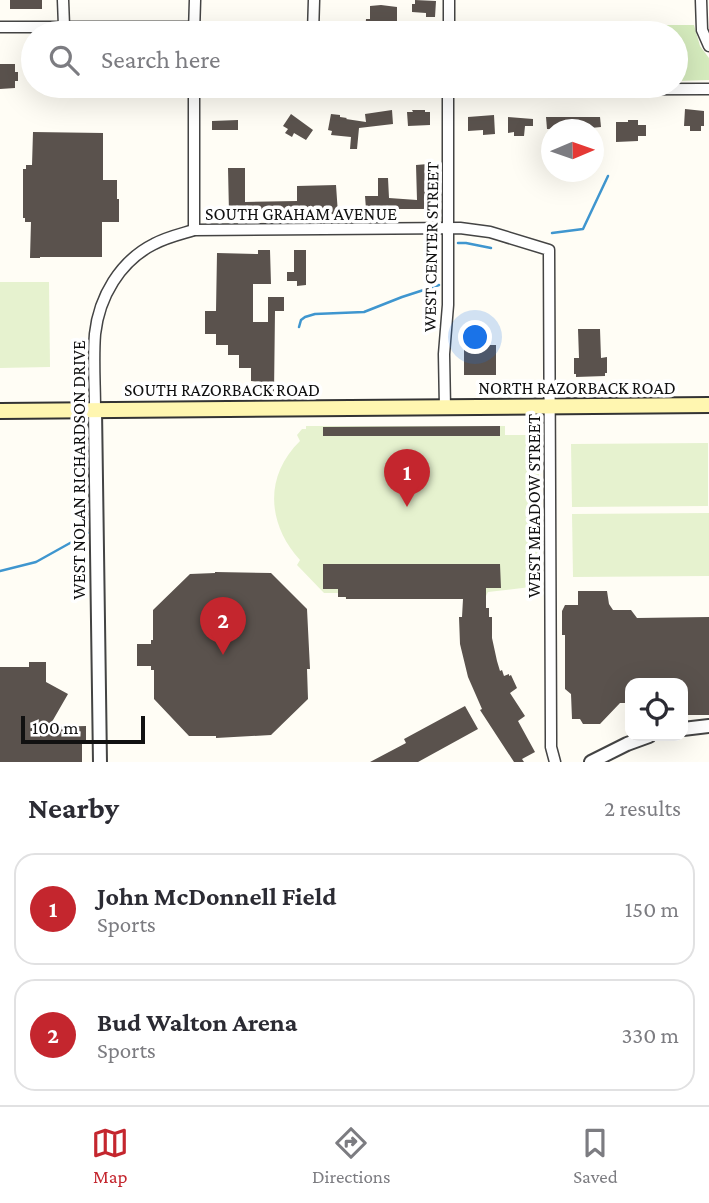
<!DOCTYPE html>
<html lang="en">
<head>
<meta charset="utf-8">
<style>
  :root { --surface:#fff; --page:#f7f7f7; --text:#2b2b33; --muted:#7c7c81; --line:#e1e1e2; --accent:#c4262e }
  body { margin:0; font-family:"Crimson Pro",serif; background:var(--page); color:var(--text) }
  .controls { position:absolute; right:21px; bottom:21px; display:grid; overflow:hidden; border-radius:14px; box-shadow:0 7px 28px #0002 }
  .controls button { width:63px; height:63px; display:grid; place-items:center; padding:0; border:0; border-bottom:2px solid var(--line); background:var(--surface); color:var(--text); font:35px sans-serif }
  .compass { position:absolute; left:541px; top:119px; width:63px; height:63px; border-radius:50%; background:var(--surface); box-shadow:0 7px 28px #0002; rotate:88deg }
  .scale { position:absolute; left:21px; bottom:18px; width:124px; box-sizing:border-box; padding-left:7px; border:4px solid #111; border-top:0; font-size:19px; line-height:24px; white-space:nowrap; color:#111; -webkit-text-stroke:5px #fff; paint-order:stroke }
  .you { position:absolute; left:476px; top:338px; width:24px; height:24px; margin:-18px; border:5px solid #fff; border-radius:50%; background:#1a73e8; box-shadow:0 0 0 10px #1a73e833 }
  .badge { display:grid; place-items:center; width:46px; height:46px; border-radius:50%; background:var(--accent); color:#fff; font-size:23px; font-weight:700 }
  .pin { position:absolute; translate:-50% -58px; filter:drop-shadow(0 2px 4px #0008) }
  .pin::after { content:''; position:absolute; top:37px; width:24px; height:21px; background:inherit; clip-path:polygon(0 0,100% 0,50% 100%) }
  .list { margin:0; padding:0; list-style:none }
  h2 { display:flex; justify-content:space-between; align-items:center; height:91px; margin:0; padding:0 28px; font-size:30px }
  h2 small { font-size:23px; font-weight:400; color:var(--muted) }
  .list li { display:grid; grid-template-columns:46px 1fr auto; gap:21px; align-items:center; box-sizing:border-box; height:112px; margin:0 14px 14px; padding:0 14px; border:2px solid var(--line); border-radius:21px }
  .list b { display:block; font-size:26px; white-space:nowrap }
  .list p { margin:0; font-size:23px; white-space:nowrap; color:var(--muted) }
  .list em { font-size:23px; font-style:normal; color:var(--muted) }
  .icon { flex:none; width:38px; height:38px; fill:none; stroke:currentColor; stroke-width:2; stroke-linecap:round; stroke-linejoin:round }
  .map { position:relative; flex:none; width:709px; height:762px; overflow:hidden }
  .search { position:absolute; background:var(--surface); box-shadow:0 7px 28px #0002; left:21px; right:21px; top:21px; height:77px; display:flex; align-items:center; gap:18px; box-sizing:border-box; padding:0 24px; border-radius:38px; color:var(--muted); font-size:26px }
  .sheet { height:343px; background:var(--surface) }
  nav { display:flex; justify-content:space-around; align-items:center; box-sizing:border-box; height:98px; border-top:2px solid var(--line); background:var(--surface); font-size:19px; color:var(--muted) }
  nav a { display:grid; justify-items:center; gap:4px }
  nav .on { color:var(--accent) }
  .map>svg:first-child { display:block }
</style>
</head>
<body>
<div class="map">
<svg width="709" height="762" viewBox="0 0 709 762">
  <rect width="100%" height="100%" fill="#fffdf5"/>
  <!-- green -->
  <polygon fill="#d5ebbd" points="659,25 694,25 700,46 709,58 709,80 676,81 676,33 659,33"/>
  <!-- pitch -->
  <g fill="#e6f2cf">
    <polygon points="0,282 49,282 50,367 0,368"/>
    <path d="M306,426H505V435H530V466H539V514H530V547H539V586L488,592L486,596L478,599H346L345,597L338,593H324L297,565L300,560C267,524 264,476 300,441L297,435L302,429H306Z"/>
    <polygon points="708,443 708,506 572,507 571,444"/>
    <polygon points="709,513 709,576 573,577 572,514"/>
  </g>
  <g fill="none" stroke-linecap="round" stroke-linejoin="round">
    <!-- stream -->
    <g stroke="#3f96cf" stroke-width="2.5">
      <polyline points="552,233 583,229 608,176"/>
      <polyline points="458,243 466,243 491,248"/>
      <polyline points="299,327 301,320 305,317 315,314 364,312 402,297 439,285"/>
      <polyline points="0,571 36,562 88,533"/>
    </g>
  </g>
  <!-- building -->
  <g fill="#5a524d">
    <rect x="10" y="0" width="32" height="9"/>
    <polygon points="415,0 436,1 435,17 426,17 426,13 412,12 412,4 415,4"/>
    <polygon points="381,5 397,7 397,21 389,21 388,28 379,27 379,33 365,33 366,19 370,19 370,6"/>
    <rect x="219" y="25" width="38" height="8"/>
    <polygon points="0,64 15,64 15,72 18,72 18,81 15,81 15,88 0,89"/>
    <polygon points="685,109 704,111 704,126 701,126 701,131 690,131 690,126 684,126"/>
    <polygon points="392,110 393,124 359,128 357,149 350,149 351,137 331,135 332,131 328,130 331,114 340,115 340,117 347,118 346,119 366,122 365,114"/>
    <polygon points="412,110 425,110 425,112 430,112 430,125 408,126 407,112 413,112"/>
    <polygon points="291,114 313,130 306,140 294,133 292,137 285,133 288,129 283,126"/>
    <polygon points="494,115 495,134 483,135 483,130 468,131 468,117"/>
    <polygon points="508,117 533,119 533,126 525,126 524,136 514,136 514,132 508,133"/>
    <polygon points="546,117 600,117 601,127 571,130 547,129"/>
    <polygon points="238,120 238,130 212,130 212,121"/>
    <polygon points="628,120 638,120 638,125 646,125 646,136 638,136 638,141 616,142 616,122 628,122"/>
    <polygon points="33,132 103,133 103,180 117,180 117,199 119,199 119,222 102,222 102,257 40,257 40,258 30,258 31,222 25,222 25,218 23,218 23,169 26,169 26,165 32,165"/>
    <polygon points="428,164 427,209 366,209 365,196 378,196 378,178 388,178 389,198 417,200 416,165"/>
    <polygon points="228,168 245,168 245,202 297,201 297,186 336,185 338,214 293,215 288,216 288,218 281,218 281,216 263,216 263,218 256,218 256,217 252,217 251,213 229,213"/>
    <polygon points="258,250 270,250 271,284 253,284 253,322 268,322 268,297 284,297 284,311 275,311 274,393 262,393 262,382 251,381 251,368 239,368 239,355 228,355 228,345 216,345 216,334 205,334 205,311 216,311 217,253 258,254"/>
    <polygon points="294,250 306,250 306,285 297,286 297,281 287,281 287,272 294,272"/>
    <polygon points="578,329 600,329 601,358 607,357 607,373 605,373 605,376 576,377 576,374 574,374 574,358 579,358"/>
    <rect x="464" y="345" width="32" height="30"/>
    <polygon points="500,426 500,436 323,436 323,427"/>
    <polygon points="323,564 500,564 501,588 486,588 486,608 489,608 489,617 492,617 492,638 497,661 500,671 502,670 504,676 509,674 509,676 511,675 517,688 510,693 525,716 518,721 535,752 522,759 524,762 514,762 480,710 482,709 468,677 460,644 459,617 462,617 463,599 346,599 346,597 338,597 338,589 323,589"/>
    <polygon points="215,572 271,573 307,609 310,669 307,669 308,699 271,735 216,738 216,736 189,736 154,699 154,670 151,670 151,666 137,666 137,644 151,644 151,640 153,640 153,610 190,574 215,573"/>
    <polygon points="578,591 607,591 609,604 613,610 631,610 637,618 709,617 709,715 688,715 687,702 683,702 683,683 630,683 630,703 620,703 600,724 583,724 580,719 572,719 571,694 565,689 565,635 562,635 562,611 565,605 578,605"/>
    <polygon points="29,662 46,662 46,682 68,694 49,727 86,726 86,743 82,743 82,762 0,762 0,667 29,667"/>
    <polygon points="465,706 478,729 418,762 370,762 406,743 404,739"/>
  </g>
  <g fill="none" stroke-linecap="round" stroke-linejoin="round">
    <!-- minor casing -->
    <g stroke="#444" stroke-width="13">
      <g id="minor">
        <polyline points="63,0 64,26"/>
        <polyline points="701,0 702,30 709,46"/>
        <polyline points="0,27 194,27"/>
        <polyline points="194,33 195,0"/>
        <polyline points="313,33 314,0"/>
        <polyline points="449,33 449,0"/>
        <polyline points="194,86 194,230"/>
        <polyline points="322,86 332,90 709,89"/>
        <polyline points="445,408 444,354 448,305 448,87"/>
        <path d="M95,410C95,385 93,359 95,334C99,297 120,261 154,244C167,237 181,234 194,230L460,228L490,232L549,250L551,736V747L555,762"/>
      </g>
    </g>
    <!-- tertiary casing -->
    <g stroke="#444" stroke-width="16">
      <g id="tertiary">
        <polyline points="95,410 100,762"/>
        <polyline points="683,729 709,726"/>
        <polyline points="591,762 627,744 649,736"/>
      </g>
    </g>
    <!-- secondary casing -->
    <g stroke="#333" stroke-width="18">
      <polyline id="secondary" points="0,411 709,405"/>
    </g>
    <!-- minor -->
    <use href="#minor" stroke="#fff" stroke-width="10"/>
    <!-- tertiary -->
    <use href="#tertiary" stroke="#fff" stroke-width="12"/>
    <!-- secondary -->
    <use href="#secondary" stroke="#fff6b0" stroke-width="14"/>
  </g>
  <g text-anchor="middle" stroke-width="7" stroke-linejoin="round" paint-order="stroke">
    <!-- street labels -->
    <g font-size="18" fill="#111" stroke="#fff">
      <text x="301" y="220">SOUTH GRAHAM AVENUE</text>
      <text transform="translate(431 247) rotate(-89)" y="6">WEST CENTER STREET</text>
      <text x="577" y="394">NORTH RAZORBACK ROAD</text>
      <text x="222" y="396">SOUTH RAZORBACK ROAD</text>
      <text transform="translate(79 470) rotate(-90)" y="6">WEST NOLAN RICHARDSON DRIVE</text>
      <text transform="translate(534 506) rotate(-90)" y="6">WEST MEADOW STREET</text>
    </g>
  </g>
</svg>
<div class="controls">
<button><svg class="icon" aria-label="locate" viewBox="0 0 24 24"><circle cx="12" cy="12" r="6"/><path d="M12 2v4M12 18v4M2 12h4M18 12h4"/></svg></button>
</div>
<svg class="compass" viewBox="-18 -18 36 36"><path d="M0-13l5 13h-10z" fill="#e53935"/><path d="M0 13l5-13h-10z" fill="#7c7c81"/></svg>
<div class="scale">100 m</div>
<div class="you"></div>
<div class="pin badge" style="left:407px;top:507px">1</div>
<div class="pin badge" style="left:223px;top:655px">2</div>
<div class="search"><svg class="icon" aria-label="search" viewBox="0 0 24 24"><circle cx="10" cy="10" r="6"/><path d="M15 15l6 6"/></svg>Search here</div>
</div>
<section class="sheet">
<h2>Nearby<small>2 results</small></h2>
<ul class="list">
<li><span class="badge">1</span><div><b>John McDonnell Field</b><p>Sports</p></div><em>150 m</em></li>
<li><span class="badge">2</span><div><b>Bud Walton Arena</b><p>Sports</p></div><em>330 m</em></li>
</ul>
</section>
<nav>
<a class="on"><svg class="icon" aria-label="map" viewBox="0 0 24 24"><path d="M3 6l6-2 6 2 6-2v14l-6 2-6-2-6 2zM9 4v14M15 6v14"/></svg>Map</a>
<a><svg class="icon" aria-label="directions" viewBox="0 0 24 24"><path d="M12 3l9 9-9 9-9-9zM9 14v-3h6M13 9l2 2-2 2"/></svg>Directions</a>
<a><svg class="icon" aria-label="saved" viewBox="0 0 24 24"><path d="M7 4h10v16l-5-4-5 4z"/></svg>Saved</a>
</nav>
</body>
</html>
